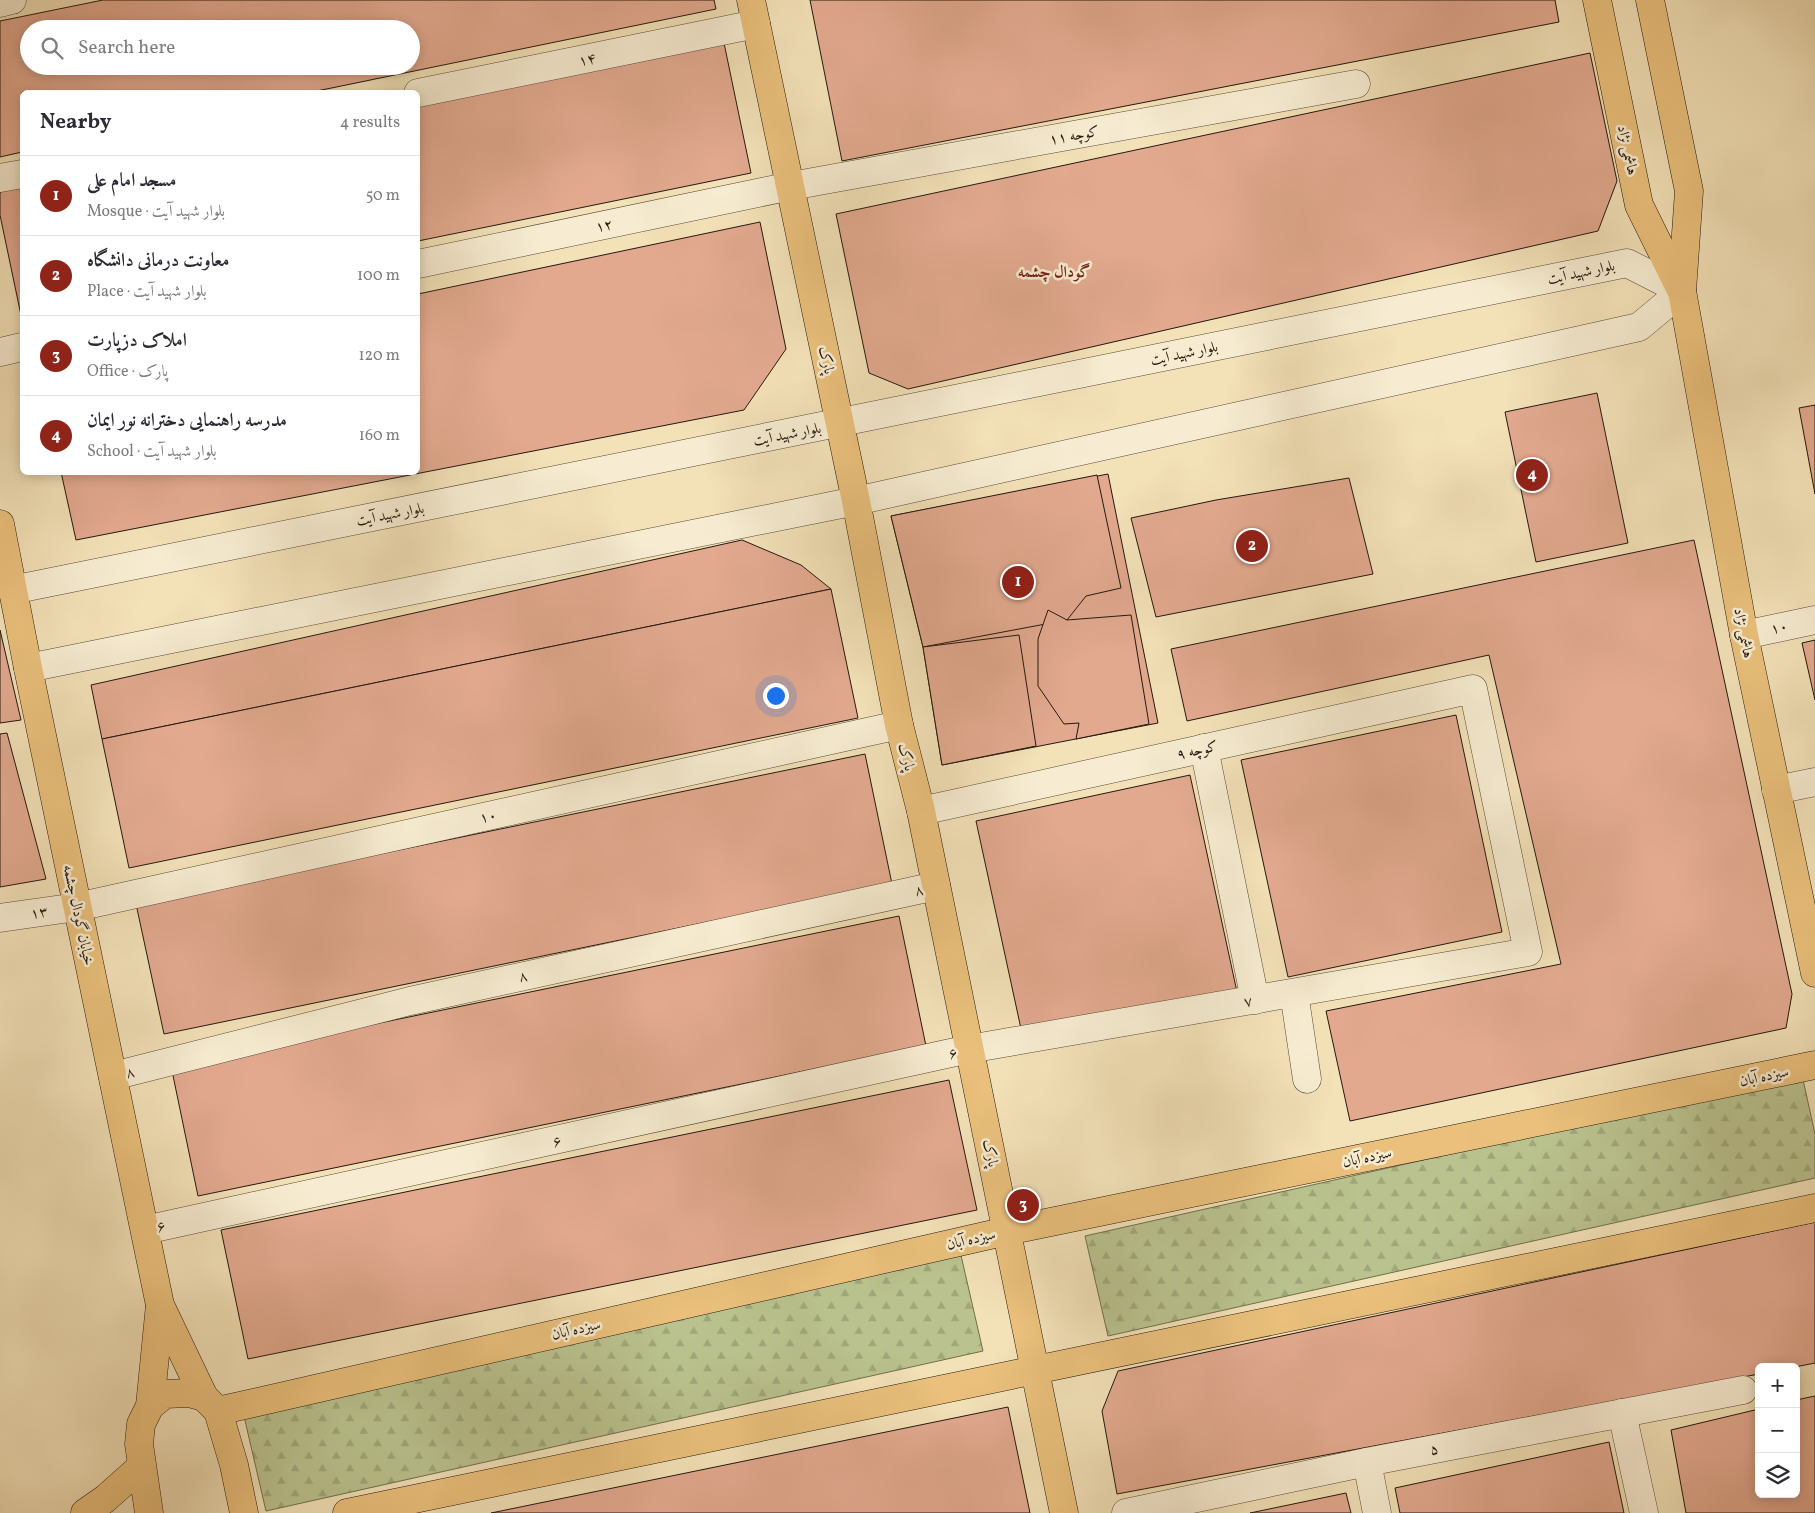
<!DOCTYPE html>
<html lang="en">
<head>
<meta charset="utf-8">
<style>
  :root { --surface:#fff; --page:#f7f7f7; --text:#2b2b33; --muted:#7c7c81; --line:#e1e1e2; --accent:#8f2418 }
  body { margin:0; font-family:Vollkorn,Amiri,serif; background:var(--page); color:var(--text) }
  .controls { position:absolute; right:15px; bottom:15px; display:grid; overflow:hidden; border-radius:8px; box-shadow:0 2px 12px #0003 }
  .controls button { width:45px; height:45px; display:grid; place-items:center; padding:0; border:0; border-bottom:1px solid var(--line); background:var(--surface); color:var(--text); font:25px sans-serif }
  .you { position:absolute; left:775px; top:695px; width:18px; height:18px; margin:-12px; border:4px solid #fff; border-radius:50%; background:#1a73e8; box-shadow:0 0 0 8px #1a73e833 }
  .badge { display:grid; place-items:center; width:32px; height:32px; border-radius:50%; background:var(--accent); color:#fff; font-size:16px; font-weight:700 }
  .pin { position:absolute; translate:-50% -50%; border:2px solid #fff; box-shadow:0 1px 5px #0006 }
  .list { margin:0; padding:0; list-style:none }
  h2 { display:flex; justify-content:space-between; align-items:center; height:65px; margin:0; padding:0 20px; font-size:21px }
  h2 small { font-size:16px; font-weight:400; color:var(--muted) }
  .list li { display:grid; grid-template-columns:32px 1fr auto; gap:15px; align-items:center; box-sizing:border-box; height:80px; padding:0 20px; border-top:1px solid var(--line) }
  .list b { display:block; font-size:19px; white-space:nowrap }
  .list p { margin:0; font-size:16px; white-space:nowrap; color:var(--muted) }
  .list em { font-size:16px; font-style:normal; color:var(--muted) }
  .icon { flex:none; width:28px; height:28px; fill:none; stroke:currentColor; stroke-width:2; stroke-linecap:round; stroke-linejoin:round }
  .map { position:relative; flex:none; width:1815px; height:1513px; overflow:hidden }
  .search { position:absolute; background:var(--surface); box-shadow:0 2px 12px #0003; left:20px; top:20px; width:400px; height:55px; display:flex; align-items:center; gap:12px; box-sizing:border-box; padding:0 18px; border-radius:28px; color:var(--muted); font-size:19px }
  .panel { position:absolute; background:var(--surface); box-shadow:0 2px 12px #0003; left:20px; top:90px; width:400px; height:385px; border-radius:8px }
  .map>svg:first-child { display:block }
</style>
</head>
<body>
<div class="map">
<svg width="1815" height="1513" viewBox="0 0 1815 1513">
  <defs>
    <pattern id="forest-firs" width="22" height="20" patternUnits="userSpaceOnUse" patternTransform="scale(1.25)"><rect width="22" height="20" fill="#bac38f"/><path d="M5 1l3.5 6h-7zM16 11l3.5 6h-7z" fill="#a0a77a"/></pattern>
  </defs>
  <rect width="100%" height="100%" fill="#f3e1b8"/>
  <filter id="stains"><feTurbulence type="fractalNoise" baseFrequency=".004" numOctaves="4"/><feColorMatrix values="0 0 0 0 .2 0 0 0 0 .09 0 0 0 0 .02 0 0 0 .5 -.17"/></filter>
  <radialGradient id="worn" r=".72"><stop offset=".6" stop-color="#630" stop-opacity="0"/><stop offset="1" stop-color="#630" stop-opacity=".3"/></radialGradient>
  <!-- forest -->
  <g fill="url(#forest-firs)" stroke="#706e4e">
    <polygon points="1802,1075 1815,1134 1815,1178 1108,1336 1085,1236"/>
    <polygon points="960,1251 983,1351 266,1511 243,1412"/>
  </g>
  <!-- building -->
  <g fill="#e2a98f" stroke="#25180e" fill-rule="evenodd">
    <path d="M103,0H714L716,9L312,92H22V152L0,157V21ZM29,29H411V66H29Z"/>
    <polygon points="810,0 1555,0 1559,22 842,161"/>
    <polygon points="724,43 751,173 418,241 418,106"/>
    <polygon points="1590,53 1617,181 1598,231 908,389 869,373 836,214"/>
    <polygon points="22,187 22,320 0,215 0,192"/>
    <polygon points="760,222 786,349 744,410 76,540 61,472 418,472 418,294"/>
    <polygon points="1597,393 1628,543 1536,562 1505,412"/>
    <polygon points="1815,405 1815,494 1799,408"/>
    <polygon points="1108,474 1158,723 942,765 923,647 891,516"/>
    <polygon points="1097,475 1121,588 1086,596 1067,620 923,647 891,516"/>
    <polygon points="1349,478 1373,574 1156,617 1131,518 1216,500"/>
    <polygon points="742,540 801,565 831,589 102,739 91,685"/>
    <polygon points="1694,540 1792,994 1786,1028 1350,1121 1326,1011 1561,964 1489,655 1187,721 1171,649"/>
    <polygon points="831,589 858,718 129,868 102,739"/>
    <polygon points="1048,610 1067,620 1131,615 1149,724 1076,739 1079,723 1064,724 1038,686 1038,639"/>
    <polygon points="0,630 21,720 0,723"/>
    <polygon points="1019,635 1036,746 942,765 923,647"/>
    <polygon points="1815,640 1815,700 1802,643"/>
    <polygon points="1456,715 1502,932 1288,977 1241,760"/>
    <polygon points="7,733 46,879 0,887 0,734"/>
    <polygon points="865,754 892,884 164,1034 136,904"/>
    <polygon points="1190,775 1237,992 1023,1038 976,821"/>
    <polygon points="899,916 926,1046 198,1196 171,1066"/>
    <polygon points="949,1080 977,1210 248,1359 221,1230"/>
    <polygon points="1815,1222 1815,1363 1795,1367 1759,1367 1759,1374 1117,1494 1102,1411 1118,1371"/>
    <polygon points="1815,1396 1815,1513 1686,1513 1671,1430 1759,1409 1759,1494 1796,1494 1796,1400"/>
    <polygon points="1008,1407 1030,1513 491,1513"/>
    <polygon points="1609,1442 1624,1513 1400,1513 1395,1488"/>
    <polygon points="1346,1493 1351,1513 1250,1513"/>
  </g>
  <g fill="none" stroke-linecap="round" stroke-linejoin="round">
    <!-- minor casing -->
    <g stroke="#584a38" stroke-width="29">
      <g id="minor">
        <polyline points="0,3 12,0"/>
        <polyline points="418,93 756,24"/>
        <polyline points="0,178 22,174"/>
        <polyline points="418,264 791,186 1356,84"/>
        <polyline points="0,352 22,347"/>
        <polyline points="12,590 1627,263 1682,291 1639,327 856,501 28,668"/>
        <polyline points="1744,635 1815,620"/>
        <polyline points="1204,748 1255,1000"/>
        <polyline points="1776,790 1815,782"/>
        <polyline points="0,918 77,907 899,725"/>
        <polyline points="1294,993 1307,1079"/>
        <polyline points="113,1076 410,1001 936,886"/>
        <polyline points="145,1230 969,1049 1528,952 1473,689 921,811"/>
        <polyline points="1622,1413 1644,1513"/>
        <polyline points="1367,1462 1377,1513"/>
        <polyline points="1126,1513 1367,1462 1743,1390"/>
      </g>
    </g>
    <!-- major casing -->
    <g stroke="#25180e" stroke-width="29">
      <g id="major">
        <polyline points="751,0 856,501 899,725 921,811 1064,1513"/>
        <polyline points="1597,0 1639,205 1681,290"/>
        <polyline points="1650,0 1689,191 1682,291 1744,635 1815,973"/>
        <polyline points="0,524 28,668 160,1305 204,1397"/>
        <polyline points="150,1406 160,1305"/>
        <polyline points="218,1411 1007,1231 1815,1065"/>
        <polyline points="85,1513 105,1499 141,1467"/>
        <polyline points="149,1513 139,1444 141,1424 150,1406 165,1394 189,1393 204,1397 218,1411 234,1465 244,1513"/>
        <polyline points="347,1513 1815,1208"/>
      </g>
    </g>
    <!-- minor -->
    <use href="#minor" stroke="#f7ecd1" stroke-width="28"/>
    <!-- major -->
    <use href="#major" stroke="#eac07c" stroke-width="28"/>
  </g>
  <g text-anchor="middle" stroke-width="5" stroke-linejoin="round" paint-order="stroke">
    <!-- street labels -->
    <g font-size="15" fill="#25180e" stroke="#f7ecd1">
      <text transform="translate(587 59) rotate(-12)" y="5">۱۴</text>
      <text transform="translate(1074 135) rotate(-10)" y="5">کوچه ۱۱</text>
      <text transform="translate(1628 150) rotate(78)" y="5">هاشمی نژاد</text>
      <text transform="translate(604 225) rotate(-12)" y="5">۱۲</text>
      <text transform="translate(1581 272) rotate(-12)" y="5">بلوار شهید آیت</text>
      <text transform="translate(1184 353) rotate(-12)" y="5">بلوار شهید آیت</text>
      <text transform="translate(827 360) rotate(78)" y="5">پارک</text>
      <text transform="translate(787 434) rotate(-11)" y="5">بلوار شهید آیت</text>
      <text transform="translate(390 514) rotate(-11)" y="5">بلوار شهید آیت</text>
      <text transform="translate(1779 627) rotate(-12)" y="5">۱۰</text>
      <text transform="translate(1744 633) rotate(79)" y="5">هاشمی نژاد</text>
      <text transform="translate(1197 750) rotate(-12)" y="5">کوچه ۹</text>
      <text transform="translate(907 757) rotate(76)" y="5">پارک</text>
      <text transform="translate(488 816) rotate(-12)" y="5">۱۰</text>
      <text transform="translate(919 890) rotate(-12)" y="5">۸</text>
      <text transform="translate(39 912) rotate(-8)" y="5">۱۳</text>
      <text transform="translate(79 915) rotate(78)" y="5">خیابان گودال چشمه</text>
      <text transform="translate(523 976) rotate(-12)" y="5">۸</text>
      <text transform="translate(1248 1001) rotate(-10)" y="5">۷</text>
      <text transform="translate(953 1053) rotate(-13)" y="5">۶</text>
      <text transform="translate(130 1072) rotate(-14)" y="5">۸</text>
      <text transform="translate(1764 1076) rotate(-12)" y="5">سیزده آبان</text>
      <text transform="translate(557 1141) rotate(-12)" y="5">۶</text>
      <text transform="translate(991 1153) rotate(78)" y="5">پارک</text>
      <text transform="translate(1367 1157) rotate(-12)" y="5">سیزده آبان</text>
      <text transform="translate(161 1226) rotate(-12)" y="5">۶</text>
      <text transform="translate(971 1239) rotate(-13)" y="5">سیزده آبان</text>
      <text transform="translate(576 1329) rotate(-13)" y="5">سیزده آبان</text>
      <text transform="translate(1434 1449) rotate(-11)" y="5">۵</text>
    </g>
    <!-- neighbourhood labels -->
    <g font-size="16" font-weight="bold" fill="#7a1f14" stroke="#f7ecd1">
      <text x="1054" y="277">گودال چشمه</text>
    </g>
  </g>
  <rect width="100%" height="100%" filter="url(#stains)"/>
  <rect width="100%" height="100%" fill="url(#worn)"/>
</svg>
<div class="controls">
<button>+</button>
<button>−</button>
<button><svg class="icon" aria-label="layers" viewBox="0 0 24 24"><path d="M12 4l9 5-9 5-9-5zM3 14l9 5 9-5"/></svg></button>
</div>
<div class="you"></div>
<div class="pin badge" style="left:1018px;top:582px">1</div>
<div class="pin badge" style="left:1252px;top:546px">2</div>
<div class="pin badge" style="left:1023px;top:1205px">3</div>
<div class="pin badge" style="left:1532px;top:475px">4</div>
<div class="search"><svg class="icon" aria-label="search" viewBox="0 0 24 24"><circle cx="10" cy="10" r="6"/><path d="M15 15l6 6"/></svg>Search here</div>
<section class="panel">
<h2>Nearby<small>4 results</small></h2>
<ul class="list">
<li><span class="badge">1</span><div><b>مسجد امام علی</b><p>Mosque · بلوار شهید آیت</p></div><em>50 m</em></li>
<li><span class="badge">2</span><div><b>معاونت درمانی دانشگاه</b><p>Place · بلوار شهید آیت</p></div><em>100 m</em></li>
<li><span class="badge">3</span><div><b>املاک دزپارت</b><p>Office · پارک</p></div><em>120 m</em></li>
<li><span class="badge">4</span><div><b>مدرسه راهنمایی دخترانه نور ایمان</b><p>School · بلوار شهید آیت</p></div><em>160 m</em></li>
</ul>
</section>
</div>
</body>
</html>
